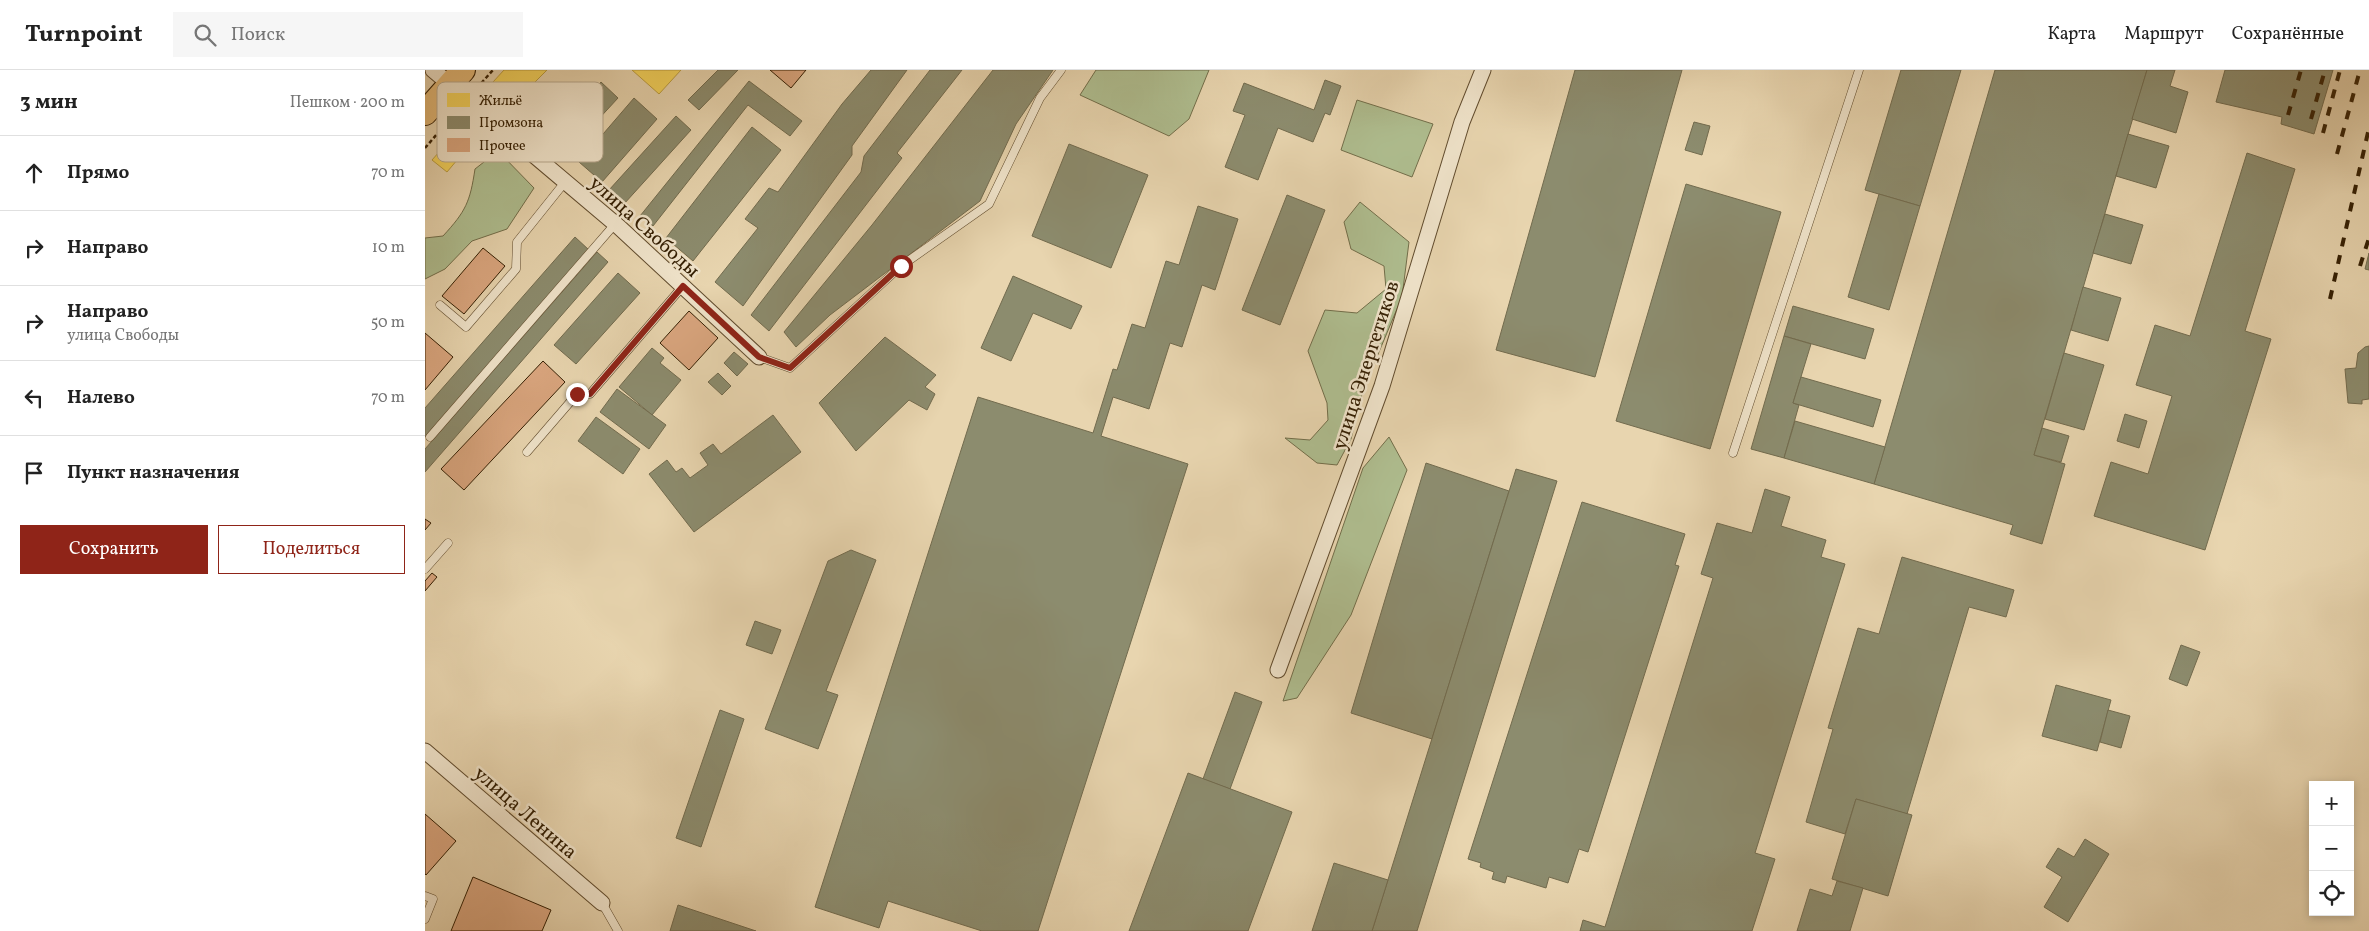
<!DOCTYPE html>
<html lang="ru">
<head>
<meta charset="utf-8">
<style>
  :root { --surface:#fff; --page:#f6f6f6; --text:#222; --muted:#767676; --line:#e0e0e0; --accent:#8f2418 }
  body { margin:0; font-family:Vollkorn,serif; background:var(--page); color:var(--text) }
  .controls { position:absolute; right:15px; bottom:15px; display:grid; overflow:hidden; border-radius:0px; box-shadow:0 2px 8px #0003 }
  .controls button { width:45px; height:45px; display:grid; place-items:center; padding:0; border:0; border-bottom:1px solid var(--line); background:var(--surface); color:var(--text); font:25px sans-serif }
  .stop { position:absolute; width:15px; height:15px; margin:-11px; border:4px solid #8f2418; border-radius:50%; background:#fff }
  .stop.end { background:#8f2418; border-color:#fff; box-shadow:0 1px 5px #0008 }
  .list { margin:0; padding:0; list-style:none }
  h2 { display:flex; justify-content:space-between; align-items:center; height:65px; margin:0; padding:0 20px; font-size:21px }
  h2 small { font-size:16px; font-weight:400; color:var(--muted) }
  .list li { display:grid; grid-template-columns:32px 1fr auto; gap:15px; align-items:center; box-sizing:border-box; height:75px; padding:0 20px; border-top:1px solid var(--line) }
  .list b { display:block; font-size:19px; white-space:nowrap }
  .list p { margin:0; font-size:16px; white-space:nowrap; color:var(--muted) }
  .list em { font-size:16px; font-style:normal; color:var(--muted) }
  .actions { display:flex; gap:10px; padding:15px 20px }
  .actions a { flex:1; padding:11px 0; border:1px solid var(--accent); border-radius:0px; text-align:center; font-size:18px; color:var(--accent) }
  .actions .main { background:var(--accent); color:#fff }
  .icon { flex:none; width:28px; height:28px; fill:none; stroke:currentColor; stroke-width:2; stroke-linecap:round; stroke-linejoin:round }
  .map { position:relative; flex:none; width:1944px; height:861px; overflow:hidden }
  header { display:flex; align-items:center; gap:30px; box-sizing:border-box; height:70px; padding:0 25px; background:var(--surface); border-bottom:1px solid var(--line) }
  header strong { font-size:24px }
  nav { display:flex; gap:28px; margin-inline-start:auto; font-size:18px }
  .search { width:350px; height:45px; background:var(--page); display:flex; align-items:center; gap:12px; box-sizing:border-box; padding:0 18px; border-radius:0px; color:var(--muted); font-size:19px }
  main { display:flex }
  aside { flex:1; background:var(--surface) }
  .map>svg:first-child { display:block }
</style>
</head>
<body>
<header>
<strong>Turnpoint</strong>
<div class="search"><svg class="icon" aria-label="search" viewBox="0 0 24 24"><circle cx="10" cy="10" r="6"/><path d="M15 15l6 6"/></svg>Поиск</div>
<nav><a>Карта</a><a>Маршрут</a><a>Сохранённые</a></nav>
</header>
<main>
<aside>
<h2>3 мин<small>Пешком · 200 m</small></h2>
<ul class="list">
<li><svg class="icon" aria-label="ahead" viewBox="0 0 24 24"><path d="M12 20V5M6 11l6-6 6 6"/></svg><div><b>Прямо</b></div><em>70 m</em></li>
<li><svg class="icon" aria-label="right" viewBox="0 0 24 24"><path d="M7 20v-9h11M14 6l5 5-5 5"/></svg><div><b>Направо</b></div><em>10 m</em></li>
<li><svg class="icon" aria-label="right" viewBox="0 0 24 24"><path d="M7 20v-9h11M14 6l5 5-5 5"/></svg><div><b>Направо</b><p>улица Свободы</p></div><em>50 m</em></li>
<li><svg class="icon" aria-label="left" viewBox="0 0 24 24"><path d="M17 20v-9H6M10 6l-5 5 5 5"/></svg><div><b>Налево</b></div><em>70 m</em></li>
<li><svg class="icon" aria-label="arrive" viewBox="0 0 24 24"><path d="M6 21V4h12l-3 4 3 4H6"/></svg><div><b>Пункт назначения</b></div></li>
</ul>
<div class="actions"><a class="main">Сохранить</a><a>Поделиться</a></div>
</aside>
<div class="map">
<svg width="1944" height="861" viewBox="0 0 1944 861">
  <rect width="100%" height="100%" fill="#e8d5af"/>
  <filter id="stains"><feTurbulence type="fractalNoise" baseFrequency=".004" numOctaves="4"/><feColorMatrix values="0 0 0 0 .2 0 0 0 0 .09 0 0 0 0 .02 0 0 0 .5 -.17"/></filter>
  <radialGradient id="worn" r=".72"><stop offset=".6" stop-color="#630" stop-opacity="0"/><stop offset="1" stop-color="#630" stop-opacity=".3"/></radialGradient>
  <!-- green -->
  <g fill="#afbe90" stroke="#726e4a">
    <polygon points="671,0 784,0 764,49 744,66 655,25"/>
    <polygon points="932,30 1008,54 987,107 916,80"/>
    <path d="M73,81L109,118L82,159L47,171L20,199L0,209V168L18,166C41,141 45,132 50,99Z"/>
    <polygon points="935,132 984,172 977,227 938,320 926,369 912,395 892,393 860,368 885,370 903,350 902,333 883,281 900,240 932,243 961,219 959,196 926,179 919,152"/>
    <polygon points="964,367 982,400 926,545 872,628 858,631 938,398"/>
  </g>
  <!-- homes -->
  <g fill="#f6d55c" stroke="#bc9e41">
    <polygon points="79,0 122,0 110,12 114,16 117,13 139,33 118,56 68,12"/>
    <polygon points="207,0 256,0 234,24"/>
    <polygon points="29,65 43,77 22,102 7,90"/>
  </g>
  <!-- industry -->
  <g fill="#8c8c6e" stroke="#726b4e">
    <polygon points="293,0 313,0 274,40 263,30"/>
    <polygon points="446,0 482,0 427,76 427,85 318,236 290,212 333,158 320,149 344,118 353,122 417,34"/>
    <polygon points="505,0 537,0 472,83 477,88 344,261 326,245 436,102 439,86"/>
    <polygon points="568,0 628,0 591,54 555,131 405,245 371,277 359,262 447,155"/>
    <polygon points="1150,0 1257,0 1170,307 1071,280"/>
    <polygon points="1476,0 1536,0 1495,136 1440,120"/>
    <polygon points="1570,0 1722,0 1609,385 1640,394 1617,474 1585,464 1588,455 1449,414"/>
    <polygon points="1722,0 1750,0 1745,16 1763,22 1751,63 1707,49"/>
    <polygon points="1800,0 1908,0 1889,64 1856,54 1857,47 1791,32"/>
    <polygon points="900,10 916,16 905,45 900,43 888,72 853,58 833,110 800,97 820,45 808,41 819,13 889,40"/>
    <polygon points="324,11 377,51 365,66 323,35 228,156 215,146"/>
    <polygon points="176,12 193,28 146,79 129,64"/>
    <polygon points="209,28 232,49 177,112 154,92"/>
    <polygon points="251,46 266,60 199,134 184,120"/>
    <polygon points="1269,52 1285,56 1277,85 1260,80"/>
    <polygon points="327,57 356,80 268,191 241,168"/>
    <polygon points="1703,64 1744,76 1731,118 1691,106"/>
    <polygon points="644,74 723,105 686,198 607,166"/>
    <polygon points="1822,83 1870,99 1820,261 1846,269 1780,480 1669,446 1686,392 1723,404 1747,326 1711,315 1730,255 1765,266"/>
    <polygon points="1261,114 1356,142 1285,379 1191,351"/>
    <polygon points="1454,124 1495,136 1464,240 1423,227"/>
    <polygon points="862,125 900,140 855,255 817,240"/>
    <polygon points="773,136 813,149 790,220 777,215 757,277 745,273 724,339 688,327 676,366 763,394 613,861 557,861 463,831 454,858 390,837 553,327 668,363 688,299 692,300 707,254 720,258 741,191 754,195"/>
    <polygon points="1680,144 1718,155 1706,194 1668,183"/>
    <polygon points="150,167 164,180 0,367 0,338"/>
    <polygon points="172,182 183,192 0,402 0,379"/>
    <polygon points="1944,183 1944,200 1940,199"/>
    <polygon points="193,203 215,223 151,294 129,275"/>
    <polygon points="588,206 657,236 646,259 608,243 586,291 556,278"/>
    <polygon points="1658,217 1696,228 1683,271 1646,260"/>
    <polygon points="1368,236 1449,259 1440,289 1359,266"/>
    <polygon points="1359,266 1386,274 1368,333 1374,335 1359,388 1326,379"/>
    <polygon points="460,267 511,305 500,317 510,324 502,340 484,330 431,381 394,333"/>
    <polygon points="1944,276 1944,329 1937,330 1937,334 1923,333 1920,299 1931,298 1933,283 1940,277"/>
    <polygon points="227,278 239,288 235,293 256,310 227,345 194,317"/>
    <polygon points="309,282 323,294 312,306 299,293"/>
    <polygon points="1639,283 1679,295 1659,360 1620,349"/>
    <polygon points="293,303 306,316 297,325 283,312"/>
    <polygon points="1376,307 1456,330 1448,357 1368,333"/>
    <polygon points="192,319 241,355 224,379 175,342"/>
    <polygon points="1700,344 1722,351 1714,378 1692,371"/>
    <polygon points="348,345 376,382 269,462 224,404 242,390 251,402 257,398 265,408 283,395 275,383 288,374 296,384"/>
    <polygon points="171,347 215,379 198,404 153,371"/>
    <polygon points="1370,351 1460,377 1449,414 1359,388"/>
    <polygon points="1617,358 1644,366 1636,392 1609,385"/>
    <polygon points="1001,393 1084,421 1007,669 926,643"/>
    <polygon points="1091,399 1132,411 992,861 947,861"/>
    <polygon points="1340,419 1365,427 1356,456 1401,470 1396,487 1420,494 1330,783 1350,789 1327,861 1155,861 1158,850 1180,857 1288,508 1276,504 1292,453 1327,463"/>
    <polygon points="1157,432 1260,464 1250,495 1254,496 1163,782 1154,779 1143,813 1124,807 1121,818 1082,806 1080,813 1067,809 1069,802 1055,797 1056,793 1043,789"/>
    <polygon points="426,480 451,490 401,621 413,625 393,679 340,659 403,491"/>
    <polygon points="1477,487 1589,520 1581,547 1544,537 1482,744 1431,729 1420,764 1381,752 1408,659 1403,658 1433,558 1454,564"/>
    <polygon points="330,551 356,560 347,584 321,575"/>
    <polygon points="1756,575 1775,582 1762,616 1744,609"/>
    <polygon points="1631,615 1686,630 1672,681 1617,666"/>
    <polygon points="810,622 837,632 805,719 778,709"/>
    <polygon points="295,640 319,649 276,777 251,768"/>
    <polygon points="1683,640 1705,646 1696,678 1675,672"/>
    <polygon points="763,703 867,742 823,861 704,861"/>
    <polygon points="1431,729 1487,745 1463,826 1407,809"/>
    <polygon points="1660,769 1684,784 1643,852 1619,837 1637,807 1621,797 1633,778 1649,787"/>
    <polygon points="909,793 963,810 947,861 887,861"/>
    <polygon points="1412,811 1438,818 1425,861 1372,861 1385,819 1407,826"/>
    <polygon points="253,835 331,861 245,861"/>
  </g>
  <!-- building -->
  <g fill="#daa67f" stroke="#341f03">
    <polygon points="345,0 381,0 366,18"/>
    <polygon points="58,178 80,196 39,244 17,226"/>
    <polygon points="264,241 293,268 264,300 235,273"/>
    <polygon points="0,263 28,287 0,320"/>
    <polygon points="118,291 140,312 39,420 16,399"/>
    <polygon points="0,449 6,453 0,460"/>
    <polygon points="7,503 12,507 0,521 0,511"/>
    <polygon points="0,744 31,771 1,805 0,804"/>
    <polygon points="48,807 126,840 117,861 26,861"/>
  </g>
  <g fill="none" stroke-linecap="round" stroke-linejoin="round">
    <!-- service casing -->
    <g stroke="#614c2e" stroke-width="9">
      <g id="service">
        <polyline points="15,235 41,257 91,199 92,172 140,112"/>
        <polyline points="334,287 365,298 476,196 564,134 615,28 636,0"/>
        <polyline points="5,367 190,154"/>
        <polyline points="102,382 152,324 165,324 258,216"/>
        <polyline points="1308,383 1434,0"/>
        <polyline points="0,499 23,473"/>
        <polyline points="0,826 8,829 0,849"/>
        <polyline points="177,833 193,861"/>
      </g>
    </g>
    <!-- minor casing -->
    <g stroke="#614c2e" stroke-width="17">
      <g id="minor">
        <polyline points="8,0 194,157 334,287"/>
        <polyline points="853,600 957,316 1037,52 1058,0"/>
        <polyline points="0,681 177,833"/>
      </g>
    </g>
    <!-- primary casing -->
    <g stroke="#341f03" stroke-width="26">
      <polyline id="primary" points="0,43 38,0"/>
    </g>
    <!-- path -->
    <g stroke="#341f03" stroke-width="2.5" stroke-dasharray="4 2.5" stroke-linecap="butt">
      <polyline points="52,18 68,0"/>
      <polyline points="0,78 31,42"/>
    </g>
    <!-- service -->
    <use href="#service" stroke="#f0e4cb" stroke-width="8"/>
    <!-- minor -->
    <use href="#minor" stroke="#f0e4cb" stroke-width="15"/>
    <!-- primary -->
    <use href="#primary" stroke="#e4ba78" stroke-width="24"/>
    <!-- rail -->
    <g stroke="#341f03" stroke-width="4" stroke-dasharray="9 9" stroke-linecap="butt">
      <polyline points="1863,45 1876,0"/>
      <polyline points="1886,49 1900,0"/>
      <polyline points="1898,63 1915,0"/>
      <polyline points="1912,84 1935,0"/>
      <polyline points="1935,196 1944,168"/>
      <polyline points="1905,229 1944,58"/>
    </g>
  </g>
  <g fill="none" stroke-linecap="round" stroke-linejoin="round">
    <!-- route -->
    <polyline stroke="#8f2418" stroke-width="6" points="152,324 165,324 258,216 334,287 365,298 476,196"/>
  </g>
  <g text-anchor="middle" stroke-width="5" stroke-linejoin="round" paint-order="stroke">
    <!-- street labels -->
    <g font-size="20" fill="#341f03" stroke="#f0e4cb">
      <text transform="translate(220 156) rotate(42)" y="7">улица Свободы</text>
      <text transform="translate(940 295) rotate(-72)" y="7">улица Энергетиков</text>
      <text transform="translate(101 742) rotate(41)" y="7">улица Ленина</text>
    </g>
  </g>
  <!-- legend -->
  <rect x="12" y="12" width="166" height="80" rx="8" fill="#f0e4cb" stroke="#b8a98f" stroke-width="1"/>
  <rect x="22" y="23" width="23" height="14" fill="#f6d55c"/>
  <rect x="22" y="46" width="23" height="13" fill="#8c8c6e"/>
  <rect x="22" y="68" width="23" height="14" fill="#daa67f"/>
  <g font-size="14" fill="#341f03">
    <text x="54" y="35">Жильё</text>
    <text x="54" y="57">Промзона</text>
    <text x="54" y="80">Прочее</text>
  </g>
  <rect width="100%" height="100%" filter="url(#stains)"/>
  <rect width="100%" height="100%" fill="url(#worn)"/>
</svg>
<div class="controls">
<button>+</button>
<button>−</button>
<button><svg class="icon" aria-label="locate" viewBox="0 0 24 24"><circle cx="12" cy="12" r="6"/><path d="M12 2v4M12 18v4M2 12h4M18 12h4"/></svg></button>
</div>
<div class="stop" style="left:476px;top:196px"></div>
<div class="stop end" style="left:152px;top:324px"></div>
</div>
</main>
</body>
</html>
